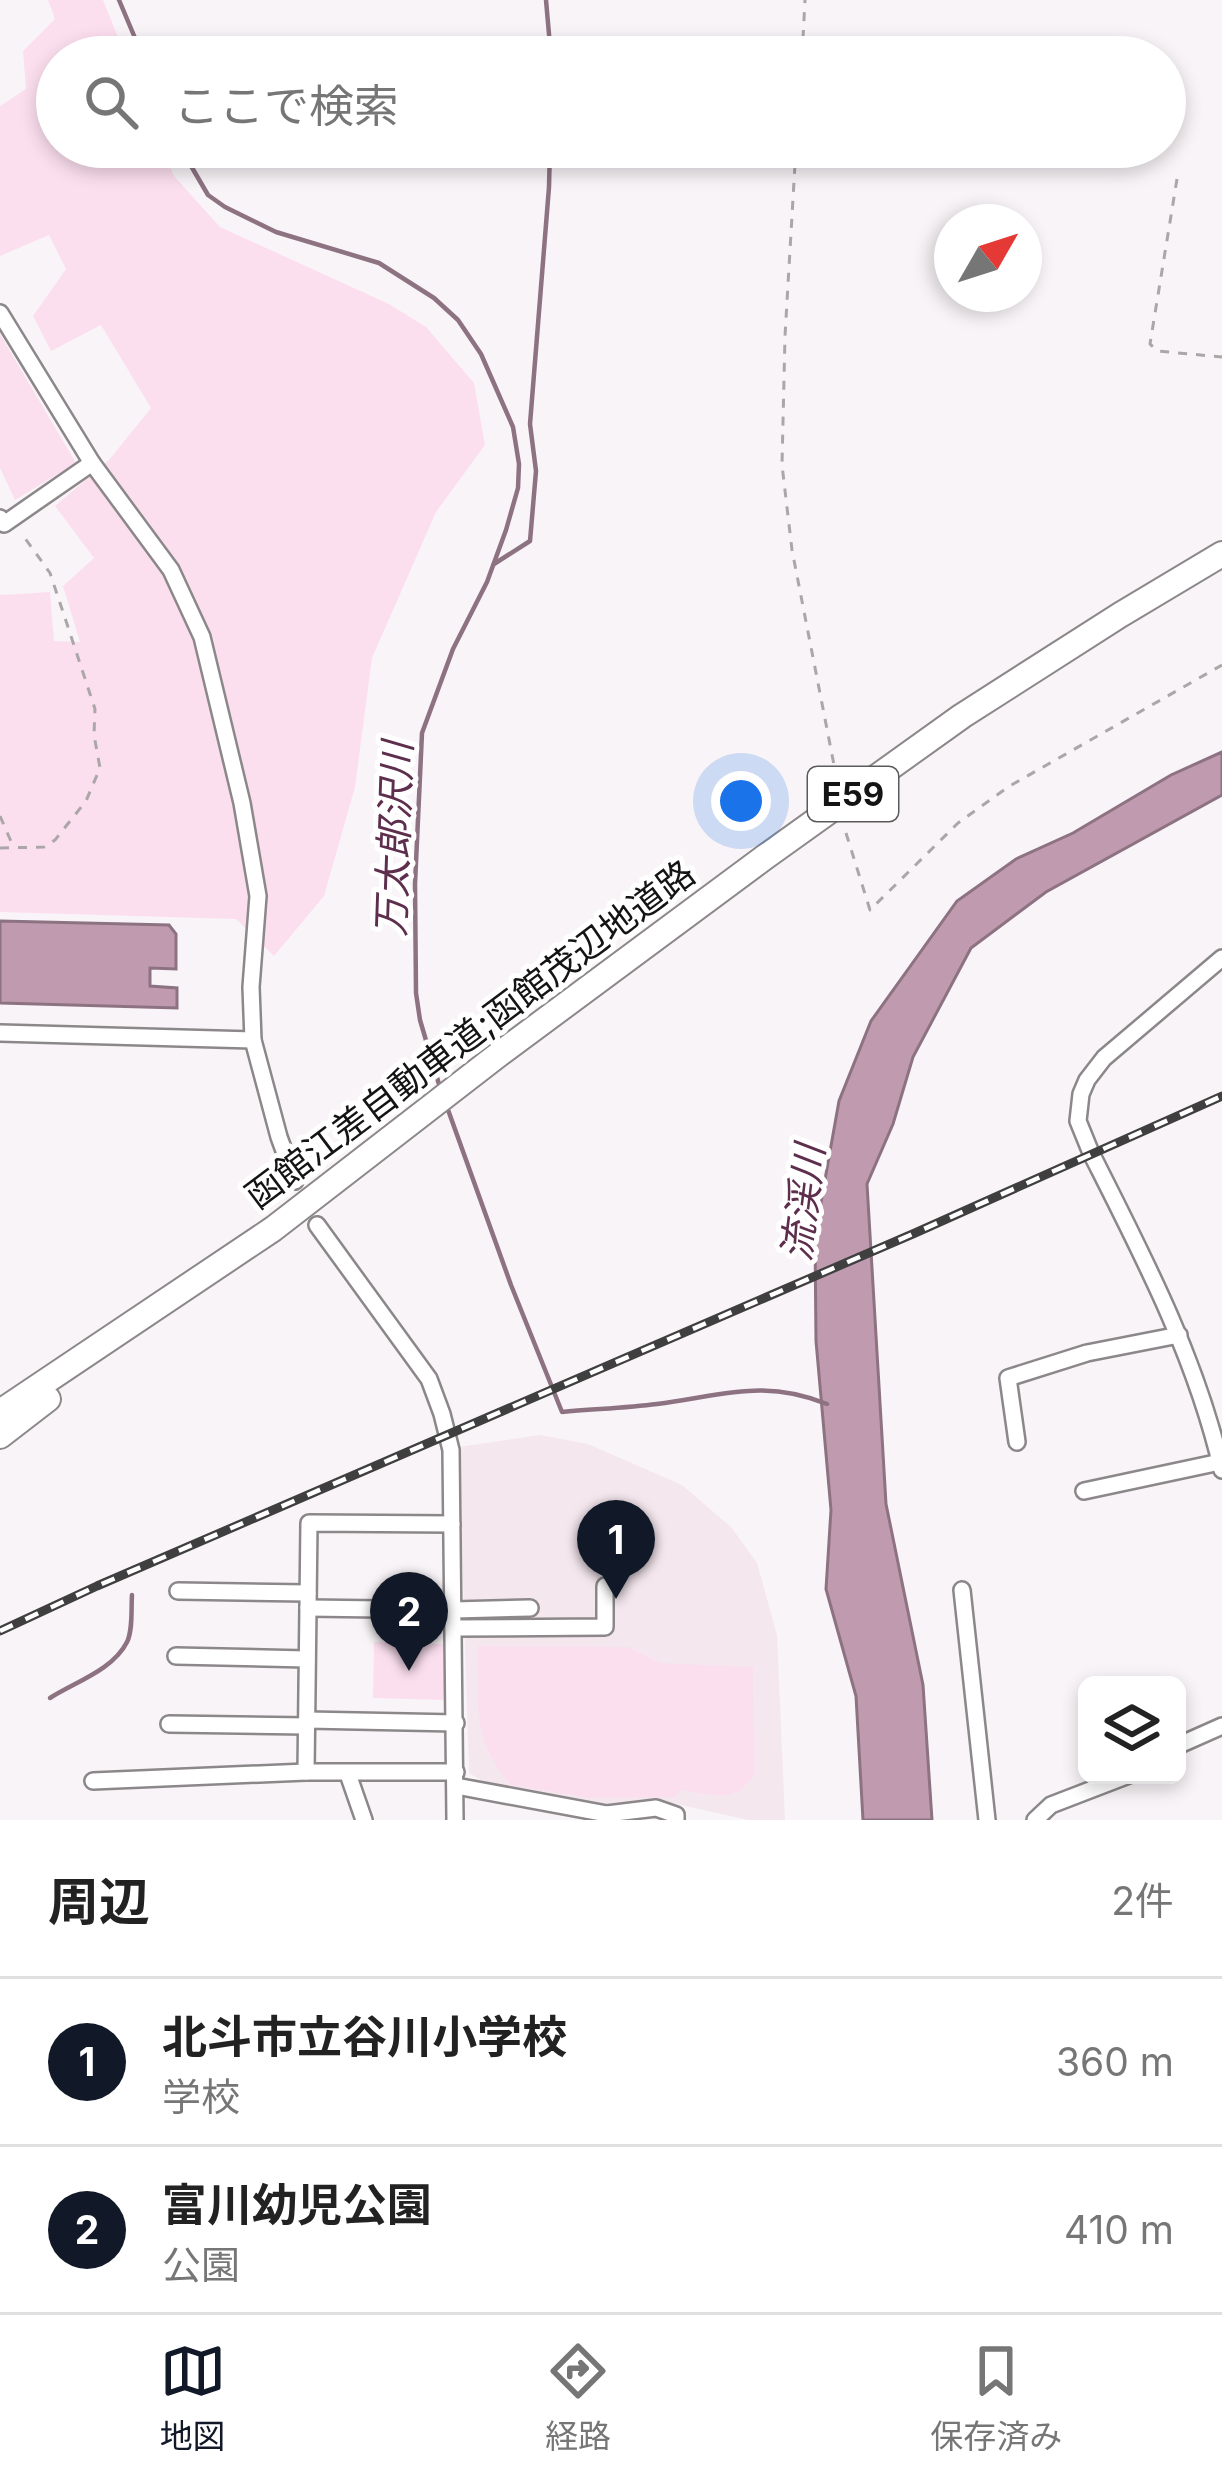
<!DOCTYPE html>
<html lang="ja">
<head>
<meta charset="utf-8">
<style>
  :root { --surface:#fff; --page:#f6f6f6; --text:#222; --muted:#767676; --line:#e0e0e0; --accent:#111827 }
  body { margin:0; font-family:Inter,"Noto Sans JP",sans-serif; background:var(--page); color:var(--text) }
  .controls { position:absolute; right:36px; bottom:36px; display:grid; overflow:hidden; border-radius:18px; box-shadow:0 6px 18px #0003 }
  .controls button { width:108px; height:108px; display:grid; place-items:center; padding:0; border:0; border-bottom:3px solid var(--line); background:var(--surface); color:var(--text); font:60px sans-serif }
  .compass { position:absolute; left:934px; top:204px; width:108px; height:108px; border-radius:50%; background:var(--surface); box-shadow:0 6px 18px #0003; rotate:51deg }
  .you { position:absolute; left:741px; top:801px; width:42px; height:42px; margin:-30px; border:9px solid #fff; border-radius:50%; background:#1a73e8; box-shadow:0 0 0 18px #1a73e833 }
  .badge { display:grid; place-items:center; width:78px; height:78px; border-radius:50%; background:var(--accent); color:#fff; font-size:39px; font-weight:700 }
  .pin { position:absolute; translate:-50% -99px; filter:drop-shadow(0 3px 6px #0008) }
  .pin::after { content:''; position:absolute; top:63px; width:42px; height:36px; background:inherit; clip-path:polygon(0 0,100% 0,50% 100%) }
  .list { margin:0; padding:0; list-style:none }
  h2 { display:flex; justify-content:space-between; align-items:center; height:156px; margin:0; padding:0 48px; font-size:51px }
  h2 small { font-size:39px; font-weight:400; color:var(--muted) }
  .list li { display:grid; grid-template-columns:78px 1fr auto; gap:36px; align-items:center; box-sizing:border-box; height:168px; padding:0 48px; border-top:3px solid var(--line) }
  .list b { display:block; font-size:45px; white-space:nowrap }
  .list p { margin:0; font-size:39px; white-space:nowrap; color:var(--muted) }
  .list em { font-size:39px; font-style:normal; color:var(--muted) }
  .icon { flex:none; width:66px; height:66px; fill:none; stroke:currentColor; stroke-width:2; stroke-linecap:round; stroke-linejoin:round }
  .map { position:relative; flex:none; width:1222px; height:1820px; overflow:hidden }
  .search { position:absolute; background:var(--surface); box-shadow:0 6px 18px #0003; left:36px; right:36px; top:36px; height:132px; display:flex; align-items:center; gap:30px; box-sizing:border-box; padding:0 42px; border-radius:66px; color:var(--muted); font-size:45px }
  .sheet { height:492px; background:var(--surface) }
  nav { display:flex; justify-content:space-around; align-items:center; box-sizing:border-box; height:168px; border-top:3px solid var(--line); background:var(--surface); font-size:33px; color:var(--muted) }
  nav a { display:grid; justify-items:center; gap:6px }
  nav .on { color:var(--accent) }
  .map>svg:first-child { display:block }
</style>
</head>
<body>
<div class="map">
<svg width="1222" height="1820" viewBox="0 0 1222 1820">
  <rect width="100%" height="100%" fill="#f9f4f7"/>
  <!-- built -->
  <polygon fill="#f4e7ee" points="540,1435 588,1444 682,1485 731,1527 757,1563 777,1635 785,1820 748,1820 668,1802 602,1805 497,1789 469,1773 459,1447"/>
  <!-- green -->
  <g fill="#fcdfef">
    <polygon points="48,0 103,0 126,57 57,57 57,147 162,147 174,176 220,227 389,304 426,327 474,383 485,445 436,512 372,658 355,787 324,896 274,956 236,919 0,912 0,595 50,592 54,641 80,642 63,586 94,558 55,506 109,460 151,408 101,325 51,351 33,316 66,269 49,235 0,256 0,106 26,89 23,51 55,19"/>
    <polygon points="0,334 76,463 15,500 0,468"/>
    <polygon points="374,1642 446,1644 445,1700 373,1698"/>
    <path d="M478,1646L628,1647L660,1663L753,1667L755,1774C733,1806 715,1794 681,1790L675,1797L589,1798L511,1785C471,1740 478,1702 478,1646Z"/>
  </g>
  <!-- water -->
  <g fill="#c09bb0" stroke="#8d7282" stroke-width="3">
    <polygon points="1222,752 1222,795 1046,892 971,948 913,1057 893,1124 867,1184 886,1504 923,1685 932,1820 863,1820 856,1696 826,1589 831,1510 816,1341 815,1236 839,1101 871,1021 957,901 1016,859 1073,833 1171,775"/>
    <polygon points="0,921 169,925 176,934 176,969 150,968 150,986 177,988 177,1008 0,1003"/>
  </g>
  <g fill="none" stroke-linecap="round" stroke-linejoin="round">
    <!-- stream -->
    <g stroke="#8d7282" stroke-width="4.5">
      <polyline points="119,0 143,57"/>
      <polyline points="546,0 551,57"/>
      <polyline points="180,147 208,195 225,207 276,232 379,263 434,298 458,320 481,354 513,427 519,464 518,488 506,530 487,582 453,649 422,733 415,884 416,993 420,1020 441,1091"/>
      <polyline points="494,564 530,541 536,471 530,424 549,187 550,147"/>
      <path d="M447,1107L511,1285L562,1412C594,1409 626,1408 657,1404C721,1396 763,1378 827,1404"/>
      <path d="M50,1698C75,1682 113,1670 127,1642C133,1630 131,1609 132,1595"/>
    </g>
    <!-- minor casing -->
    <g stroke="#8c888a" stroke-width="20">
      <g id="minor">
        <polyline points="0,313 92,463 171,570 202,637 242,803 258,896 251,987 253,1040 279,1137 295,1181"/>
        <polyline points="0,518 4,524 92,463"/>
        <path d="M1222,958L1104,1058L1087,1080L1081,1094L1078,1121L1091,1153C1143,1256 1196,1357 1222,1470"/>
        <polyline points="0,1033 253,1040"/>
        <polyline points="317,1225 429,1379 442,1414 451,1450 455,1820"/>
        <polyline points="1017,1442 1008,1378 1087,1353 1179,1335"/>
        <polyline points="1084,1491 1220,1462"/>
        <polyline points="962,1590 987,1820"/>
        <polyline points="178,1591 308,1593"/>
        <polyline points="308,1608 454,1610 530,1608"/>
        <polyline points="454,1628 605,1627 605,1586"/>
        <polyline points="176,1656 307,1659"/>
        <polyline points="307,1720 456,1723"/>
        <polyline points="169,1724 307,1726"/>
        <polyline points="1177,1746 1222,1726"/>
        <polyline points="306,1772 309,1523 452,1524"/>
        <polyline points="348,1774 364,1820"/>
        <polyline points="93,1781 306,1772 456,1772"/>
        <polyline points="456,1786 607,1814 607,1820"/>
        <polyline points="607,1814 656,1808 676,1815 676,1820"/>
        <polyline points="1035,1820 1051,1805 1129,1775"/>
      </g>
    </g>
    <!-- highway casing -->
    <g stroke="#8c888a" stroke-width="28">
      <g id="highway">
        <polyline points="0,1412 273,1229 498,1055 765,857 962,716 1120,615 1222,554"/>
        <polyline points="0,1436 48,1399"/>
      </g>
    </g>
    <!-- path -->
    <g stroke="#aba7a9" stroke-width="3" stroke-dasharray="9 9" stroke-linecap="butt">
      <polyline points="802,57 805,0"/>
      <polyline points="796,147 785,336 782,465 792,550 835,770"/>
      <polyline points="1177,179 1150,344 1158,351 1222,357"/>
      <polyline points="0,816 13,846"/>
      <polyline points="846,833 870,910 958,823 1008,787 1222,665"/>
      <polyline points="0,848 44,847 55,840 86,801 100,768 94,735 95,709 64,615 50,573 22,534"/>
    </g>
    <!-- minor -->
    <use href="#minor" stroke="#fff" stroke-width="15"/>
    <!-- highway -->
    <use href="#highway" stroke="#fff" stroke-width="24"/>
    <!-- rail casing -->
    <g stroke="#403f40" stroke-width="9">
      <polyline id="rail" points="0,1631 97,1586 915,1233 1222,1096"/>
    </g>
    <!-- rail -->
    <use href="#rail" stroke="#fff" stroke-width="4.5" stroke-dasharray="14" stroke-linecap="butt"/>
  </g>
  <g text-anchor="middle" stroke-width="10" stroke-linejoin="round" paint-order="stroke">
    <!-- shield labels -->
    <rect fill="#fff" stroke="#5b5a5b" stroke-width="3" x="808" y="767" width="90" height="54" rx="9"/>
    <g font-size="33" font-weight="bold" fill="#151415">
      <text x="853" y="806">E59</text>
    </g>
    <!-- street labels -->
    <g font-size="36" fill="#151415" stroke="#fff">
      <text transform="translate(470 1034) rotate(-37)" y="13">函館江差自動車道;函館茂辺地道路</text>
    </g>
    <!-- water labels -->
    <g font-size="39" font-style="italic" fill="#5e2e4d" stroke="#fff">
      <text transform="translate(394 839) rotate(-88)" y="14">万太郎沢川</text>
      <text transform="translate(803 1203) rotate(-83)" y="14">流渓川</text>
    </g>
  </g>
</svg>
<div class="controls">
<button><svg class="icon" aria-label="layers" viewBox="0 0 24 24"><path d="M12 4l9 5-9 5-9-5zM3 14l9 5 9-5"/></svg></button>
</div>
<svg class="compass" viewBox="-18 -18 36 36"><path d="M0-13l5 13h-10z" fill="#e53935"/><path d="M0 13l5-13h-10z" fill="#767676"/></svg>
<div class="you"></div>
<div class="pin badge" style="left:616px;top:1599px">1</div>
<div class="pin badge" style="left:409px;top:1671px">2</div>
<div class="search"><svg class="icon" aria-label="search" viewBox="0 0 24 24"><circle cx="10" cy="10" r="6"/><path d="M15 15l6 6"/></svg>ここで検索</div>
</div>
<section class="sheet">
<h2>周辺<small>2件</small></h2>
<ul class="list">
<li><span class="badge">1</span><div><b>北斗市立谷川小学校</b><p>学校</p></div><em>360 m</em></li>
<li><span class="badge">2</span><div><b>富川幼児公園</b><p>公園</p></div><em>410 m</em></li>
</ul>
</section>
<nav>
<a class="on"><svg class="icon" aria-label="map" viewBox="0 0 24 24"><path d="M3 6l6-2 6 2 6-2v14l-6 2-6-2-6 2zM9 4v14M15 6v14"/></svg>地図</a>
<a><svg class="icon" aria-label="directions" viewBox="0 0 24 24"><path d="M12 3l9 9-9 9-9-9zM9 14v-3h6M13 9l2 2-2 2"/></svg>経路</a>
<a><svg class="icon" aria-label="saved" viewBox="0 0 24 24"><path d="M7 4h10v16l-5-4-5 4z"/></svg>保存済み</a>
</nav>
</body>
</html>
